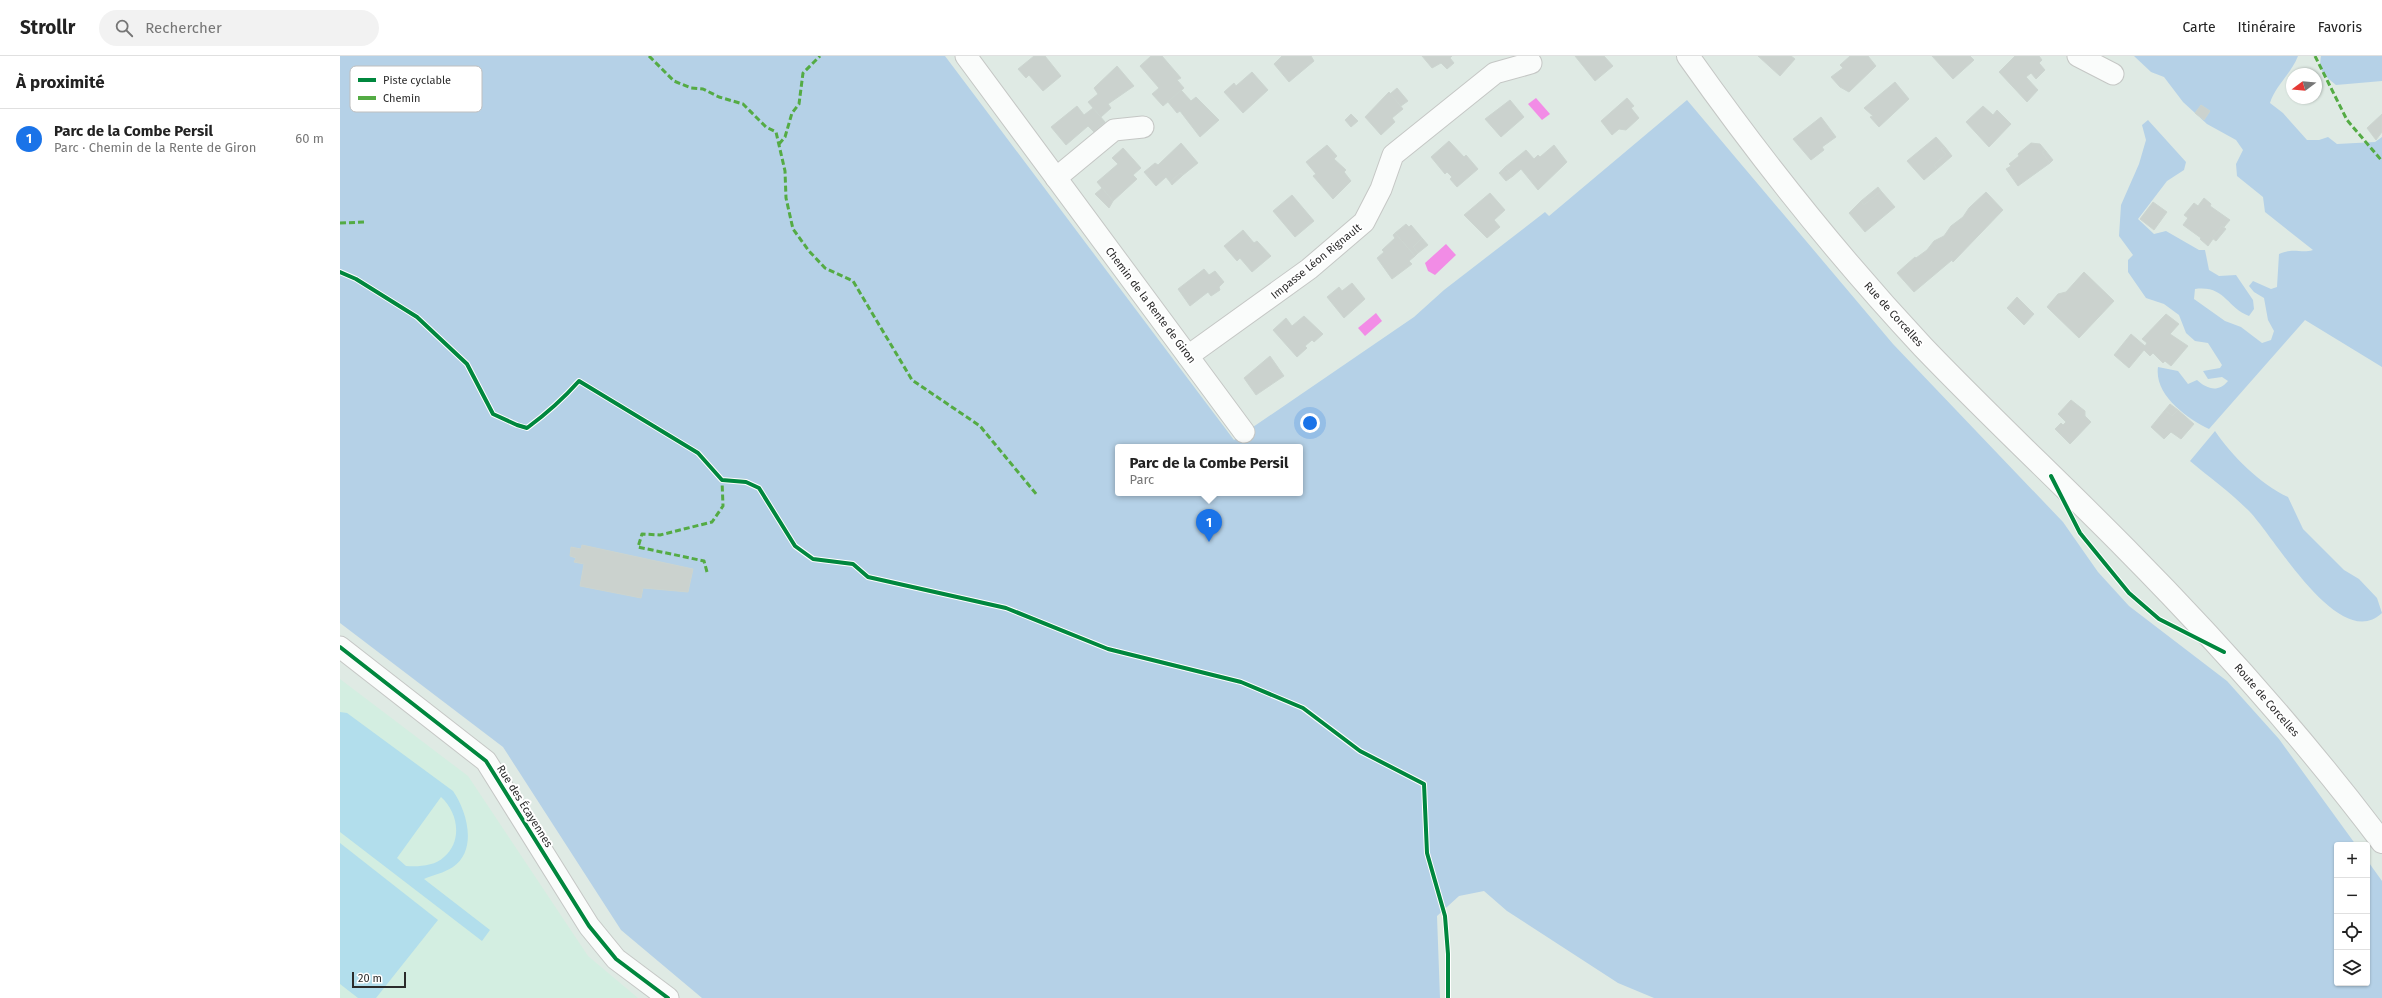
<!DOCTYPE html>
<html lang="fr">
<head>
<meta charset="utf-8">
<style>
  :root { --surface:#fff; --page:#f2f2f2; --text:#222; --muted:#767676; --line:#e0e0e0; --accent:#1a73e8 }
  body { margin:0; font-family:"Fira Sans",sans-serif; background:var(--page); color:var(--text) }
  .controls { position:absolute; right:12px; bottom:12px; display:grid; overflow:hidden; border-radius:4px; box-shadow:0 1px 3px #0004 }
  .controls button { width:36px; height:36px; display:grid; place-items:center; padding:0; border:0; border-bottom:1px solid var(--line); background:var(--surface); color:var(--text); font:20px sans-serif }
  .compass { position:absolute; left:1946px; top:12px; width:36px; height:36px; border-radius:50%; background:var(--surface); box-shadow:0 1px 3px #0004; rotate:254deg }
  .scale { position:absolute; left:12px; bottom:10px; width:54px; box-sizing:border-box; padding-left:4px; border:2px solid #2b2b2b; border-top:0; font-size:11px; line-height:14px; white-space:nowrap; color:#2b2b2b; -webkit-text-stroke:3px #fff; paint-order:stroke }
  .you { position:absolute; left:970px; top:367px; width:14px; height:14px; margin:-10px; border:3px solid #fff; border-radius:50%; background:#1a73e8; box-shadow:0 0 0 6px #1a73e833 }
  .badge { display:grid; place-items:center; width:26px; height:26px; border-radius:50%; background:var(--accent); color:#fff; font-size:13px; font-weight:700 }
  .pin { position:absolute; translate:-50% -33px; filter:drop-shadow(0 1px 2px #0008) }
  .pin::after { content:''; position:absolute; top:21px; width:14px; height:12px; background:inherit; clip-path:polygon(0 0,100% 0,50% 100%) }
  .popup { position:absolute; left:775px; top:388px; width:188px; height:52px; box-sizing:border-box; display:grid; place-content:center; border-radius:4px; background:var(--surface); filter:drop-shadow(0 1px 3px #0005); font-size:13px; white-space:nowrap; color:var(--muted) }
  .popup b { font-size:15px; color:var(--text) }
  .popup::after { content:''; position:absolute; left:50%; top:100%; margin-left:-8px; border:8px solid transparent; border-top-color:var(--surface) }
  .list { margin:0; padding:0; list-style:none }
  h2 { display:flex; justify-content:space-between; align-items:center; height:52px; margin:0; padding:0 16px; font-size:17px }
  h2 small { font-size:13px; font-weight:400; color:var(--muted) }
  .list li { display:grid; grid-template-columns:26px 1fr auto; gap:12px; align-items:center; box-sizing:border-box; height:60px; padding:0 16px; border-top:1px solid var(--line) }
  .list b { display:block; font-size:15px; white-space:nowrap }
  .list p { margin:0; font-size:13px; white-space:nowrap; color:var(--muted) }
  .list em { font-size:13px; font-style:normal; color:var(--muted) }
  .icon { flex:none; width:22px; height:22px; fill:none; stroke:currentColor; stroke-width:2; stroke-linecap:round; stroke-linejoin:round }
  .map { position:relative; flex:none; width:2042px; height:942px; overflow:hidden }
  header { display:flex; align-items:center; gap:24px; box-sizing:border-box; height:56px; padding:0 20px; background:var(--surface); border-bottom:1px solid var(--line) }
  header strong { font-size:19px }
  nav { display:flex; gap:22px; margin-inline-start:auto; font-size:14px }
  .search { width:280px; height:36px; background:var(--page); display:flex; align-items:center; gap:10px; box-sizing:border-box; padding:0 14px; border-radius:22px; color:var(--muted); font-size:15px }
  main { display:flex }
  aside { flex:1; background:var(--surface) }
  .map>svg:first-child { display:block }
</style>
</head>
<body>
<header>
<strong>Strollr</strong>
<div class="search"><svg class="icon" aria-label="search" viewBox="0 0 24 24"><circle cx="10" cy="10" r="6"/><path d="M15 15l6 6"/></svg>Rechercher</div>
<nav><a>Carte</a><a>Itinéraire</a><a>Favoris</a></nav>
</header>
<main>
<aside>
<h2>À proximité<small></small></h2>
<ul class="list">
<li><span class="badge">1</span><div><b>Parc de la Combe Persil</b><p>Parc · Chemin de la Rente de Giron</p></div><em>60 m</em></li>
</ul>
</aside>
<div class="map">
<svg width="2042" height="942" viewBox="0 0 2042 942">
  <rect width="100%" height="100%" fill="#dfeae4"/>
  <!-- education -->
  <polygon fill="#d3eee1" points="0,623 128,720 248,900 298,942 0,942"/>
  <!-- green -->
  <g fill="#b5d1e7" fill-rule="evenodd">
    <path d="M0,0H605L894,384L1074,261L1104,234L1205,156L1209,160L1347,44L1553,288L1723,466L1758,516L1789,550L1887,625L1939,683L2016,789H1997V927H2027V804L2042,825V942H1314L1278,927L1167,855L1144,835L1119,840L1097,860L1100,942H362L281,874L163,691L0,567ZM778,391H960V437H778Z"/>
    <path d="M1794,0H1958C1951,18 1935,30 1930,47L1943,57L1967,84H1979L1988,81L1997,88L2035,86L2042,81V311L1965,264L1869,373C1847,362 1814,339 1818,311L1838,315L1848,328L1857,324C1867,333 1878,337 1888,325L1882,321L1868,323L1863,315L1880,312L1882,309L1868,287L1855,285L1846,277L1839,259L1824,248L1806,242L1788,216V204L1793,199L1779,180L1781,149L1799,108L1806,84L1802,69L1808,64L1846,106L1844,114L1827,125L1798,163L1814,178L1826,175L1859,194H1865L1869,214L1879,220L1896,219L1913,244L1914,253L1909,260C1886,251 1885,229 1855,233L1854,243L1885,265L1901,271L1922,287L1931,284L1934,275L1928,264L1924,242L1914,236L1909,230L1913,225L1931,233L1937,231L1939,198C1955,191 1960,198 1973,194L1925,156L1923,141L1897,120L1896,108L1903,94L1896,84L1867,68L1843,46L1824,21L1811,16Z"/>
    <path d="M1981,0H2042V25L1996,29C1985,20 1978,15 1981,0Z"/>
    <path d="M1875,375C1892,400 1920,428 1948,441L1963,473L2004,514L2019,523L2037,542L2042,557C1999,598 1933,478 1908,454C1890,436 1869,421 1850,405Z"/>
  </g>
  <!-- pitch -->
  <g fill="#b2deec" fill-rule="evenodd">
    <path d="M0,656L7,657L113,735C127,755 138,794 113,811C104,817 93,819 84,823L150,874L142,885L0,776ZM101,741C118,756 123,785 104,801C95,810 78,811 66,810L57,802Z"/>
    <polygon points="0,787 98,864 36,942 18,942 0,928"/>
  </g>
  <!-- water -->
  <g fill="#f28ce6">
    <polygon points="1196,42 1210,58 1202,64 1188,48"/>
    <polygon points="1106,188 1116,199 1095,219 1088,215 1085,207"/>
    <polygon points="1036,257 1042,265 1025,280 1018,272"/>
  </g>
  <!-- building -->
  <g fill="#cbd2ce" stroke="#ccd5d0">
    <polygon points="694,0 705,0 721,20 703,35 689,19 686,22 678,13"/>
    <polygon points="811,0 822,0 841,22 837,24 844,32 823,50 812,38 819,32 800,10"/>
    <polygon points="942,0 971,0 974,5 949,26 934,8"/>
    <polygon points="1082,0 1112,0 1110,2 1114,7 1107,13 1101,7 1092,12"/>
    <polygon points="1235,0 1264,0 1273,10 1255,25"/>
    <polygon points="1418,0 1451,0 1455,3 1440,20"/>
    <polygon points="1510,0 1528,0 1536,10 1509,36 1500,31 1491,21 1503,12 1500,9"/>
    <polygon points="1592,0 1630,0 1634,4 1613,23"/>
    <polygon points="1675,0 1699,0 1702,4 1699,7 1705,14 1696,23 1691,17 1686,21 1698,34 1687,46 1659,16"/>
    <polygon points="777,10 794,30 768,48 771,52 761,61 748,46 758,38 754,32"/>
    <polygon points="912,16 928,34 903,57 884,36 894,27 896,30"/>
    <polygon points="1555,26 1569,43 1539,71 1530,61 1533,60 1524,52"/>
    <polygon points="1057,32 1068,45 1061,50 1050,38"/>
    <polygon points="841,34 851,45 856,41 879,64 860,81 840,55 837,57 828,46"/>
    <polygon points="1049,36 1063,53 1052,62 1055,66 1041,79 1025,61"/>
    <polygon points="1287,42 1294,50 1291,52 1299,62 1286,74 1279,73 1272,79 1261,65"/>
    <polygon points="1170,44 1184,61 1161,81 1145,63"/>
    <polygon points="1861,49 1870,55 1864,64 1855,57"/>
    <polygon points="737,50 744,59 753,52 765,66 754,76 748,70 726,89 711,71"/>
    <polygon points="1643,50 1653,59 1657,54 1671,68 1649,91 1626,66"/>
    <polygon points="1011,58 1018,65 1011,71 1005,64"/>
    <polygon points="2042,58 2042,76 2036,84 2027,72"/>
    <polygon points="1481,61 1496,81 1482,91 1484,94 1471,104 1453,83"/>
    <polygon points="1596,81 1605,91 1601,93 1606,98 1594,109 1597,113 1584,124 1567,105"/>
    <polygon points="1109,85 1124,101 1126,99 1138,113 1117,131 1110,123 1112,121 1107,116 1105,118 1091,101"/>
    <polygon points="841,87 858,107 843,119 840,117 830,126 826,121 816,130 804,116 815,107 818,109"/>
    <polygon points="1691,87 1700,88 1705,94 1702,96 1710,107 1678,130 1666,113 1671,110 1669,108 1679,100 1678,98"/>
    <polygon points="987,89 997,100 994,103 1006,114 1004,116 1011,125 993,143 973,120 976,118 966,106"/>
    <polygon points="1214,89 1227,106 1198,134 1181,113 1173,120 1165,111 1186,94 1194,103 1198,99 1200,101"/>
    <polygon points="1605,91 1612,100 1597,113 1594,109 1606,98 1601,93"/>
    <polygon points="783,92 801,112 793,119 797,123 773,145 757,126 778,108 772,102"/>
    <polygon points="1705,94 1713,104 1710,107 1702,96"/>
    <polygon points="1165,111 1173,120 1166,125 1159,117"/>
    <polygon points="840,117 843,119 832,129 830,126"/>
    <polygon points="1538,131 1541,135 1524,149 1521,145"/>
    <polygon points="762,132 773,145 769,152 755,138"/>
    <polygon points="1541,135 1555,151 1525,176 1509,157 1521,145 1524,149"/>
    <polygon points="1646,136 1663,154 1613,206 1612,204 1574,236 1557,217 1575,201 1576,202 1587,194 1594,185 1604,180 1611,170 1623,161 1629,152"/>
    <polygon points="1150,137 1165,154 1154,164 1160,171 1147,182 1124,159"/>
    <polygon points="952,139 974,165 955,181 933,155"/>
    <polygon points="1864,142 1871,148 1870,150 1890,164 1884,171 1882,170 1868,190 1860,183 1861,182 1843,169 1848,162 1844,159 1854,147 1858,150"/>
    <polygon points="1813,146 1827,156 1814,174 1800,163"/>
    <polygon points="1066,168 1069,171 1071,169 1082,182 1073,191 1078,197 1075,200 1055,177"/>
    <polygon points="1882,170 1886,173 1876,185 1872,182"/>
    <polygon points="903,174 914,187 917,185 931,200 912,216 900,202 897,205 884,190"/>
    <polygon points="1055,177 1075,200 1069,205 1072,208 1052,223 1037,202 1044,196 1042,194 1055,182 1053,179"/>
    <polygon points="1082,182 1088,189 1078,197 1073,191"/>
    <polygon points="864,213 869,219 875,215 884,226 879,231 880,234 871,240 868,236 850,250 838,233"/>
    <polygon points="1744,216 1774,245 1739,282 1707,251 1718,238 1726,236"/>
    <polygon points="1012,227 1025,243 1004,262 987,241 999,231 1002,235"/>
    <polygon points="1677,241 1694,258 1684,269 1667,252"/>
    <polygon points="1826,258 1839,268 1830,278 1848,290 1831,310 1825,305 1823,307 1813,297 1810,300 1804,294 1789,312 1774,299 1791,278 1805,290 1807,287 1802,283"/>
    <polygon points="964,260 983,278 974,286 972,284 965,290 967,292 957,301 933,274 946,262 952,270"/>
    <polygon points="930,300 944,320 916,339 904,322"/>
    <polygon points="1731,344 1745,355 1745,360 1751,366 1730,388 1715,373 1721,367 1723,369 1726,366 1718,358"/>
    <polygon points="1830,348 1838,354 1832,360 1825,354"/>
    <polygon points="1825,354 1832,360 1838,354 1854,368 1841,383 1831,376 1824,383 1811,371"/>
    <polygon points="242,489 353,513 348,536 303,532 301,542 240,530 244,508 234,506 236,502 230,500 231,491 241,493"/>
  </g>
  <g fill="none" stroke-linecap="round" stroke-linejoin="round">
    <!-- street casing -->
    <g stroke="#c5c7c5" stroke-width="23">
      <g id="street">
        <polyline points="626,0 904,376"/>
        <polyline points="1738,0 1773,18"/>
        <polyline points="716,122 774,74 803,71"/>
        <polyline points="848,300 969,213 1024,166 1041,133 1053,99 1155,17 1191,7"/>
        <polyline points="0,591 146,705 249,870 276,903 328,942"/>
      </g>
    </g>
    <!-- secondary casing -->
    <g stroke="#c5c7c5" stroke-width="24">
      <path id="secondary" d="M1348,0C1420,102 1498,200 1583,291C1649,360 1719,425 1785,492C1877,585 1963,681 2042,786"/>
    </g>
    <!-- street -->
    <use href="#street" stroke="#fafcfb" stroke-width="21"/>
    <!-- secondary -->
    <use href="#secondary" stroke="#fafcfb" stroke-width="22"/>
    <!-- quiet -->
    <g stroke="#54ab44" stroke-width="3" stroke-dasharray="6 3" stroke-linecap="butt">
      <polyline points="309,0 334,25 351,32 363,33 379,41 403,48 426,71 436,76 445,115 446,142 453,173 469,195 485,212 513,225 572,324 640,370 697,439"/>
      <polyline points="1975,0 2007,64 2042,105"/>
      <polyline points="439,88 445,81 452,57 459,48 463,17 480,0"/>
      <polyline points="0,167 26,166"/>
      <polyline points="367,516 364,505 298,491 302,478 320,479 372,466 383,450 382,424"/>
    </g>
    <!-- cycleway casing -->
    <g stroke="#fff" stroke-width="6">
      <g id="cycleway">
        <path d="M0,216L16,223L77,261L127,308L153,358L177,369L187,372C206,358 223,343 239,325L358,397L382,424L406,426L419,432L455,490L473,503L513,508L528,521L666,552L768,593L901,626L963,652L1020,695L1084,728L1087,797L1105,860L1108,898V942"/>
        <polyline points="1711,420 1740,477 1789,537 1819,563 1884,596"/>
        <polyline points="0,591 146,705 249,870 276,903 328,942"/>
      </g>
    </g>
    <!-- cycleway -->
    <use href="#cycleway" stroke="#00873e" stroke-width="4"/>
  </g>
  <g text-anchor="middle" stroke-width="4" stroke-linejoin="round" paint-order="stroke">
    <!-- street labels -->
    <g font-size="11" fill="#2b2b2b" stroke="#fff">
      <text transform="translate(976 205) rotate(-39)" y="4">Impasse Léon Rignault</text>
      <text transform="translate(811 249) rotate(53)" y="4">Chemin de la Rente de Giron</text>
      <text transform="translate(1554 258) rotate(48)" y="4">Rue de Corcelles</text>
      <text transform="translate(1927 644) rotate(49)" y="4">Route de Corcelles</text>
      <text transform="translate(185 750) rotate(58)" y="4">Rue des Écayennes</text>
    </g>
  </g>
  <!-- legend -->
  <rect x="10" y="10" width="132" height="46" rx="6" fill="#fff" stroke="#bfbfbf" stroke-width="1"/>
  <rect x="18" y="22" width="18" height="4" fill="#00873e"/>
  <rect x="18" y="40" width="18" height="4" fill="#54ab44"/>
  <g font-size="11" fill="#2b2b2b">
    <text x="43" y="28">Piste cyclable</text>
    <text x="43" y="46">Chemin</text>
  </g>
</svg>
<div class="controls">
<button>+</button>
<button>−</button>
<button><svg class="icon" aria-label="locate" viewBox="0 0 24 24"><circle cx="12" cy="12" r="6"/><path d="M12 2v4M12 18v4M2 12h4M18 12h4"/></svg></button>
<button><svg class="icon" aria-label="layers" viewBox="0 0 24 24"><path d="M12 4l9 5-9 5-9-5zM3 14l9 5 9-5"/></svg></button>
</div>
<svg class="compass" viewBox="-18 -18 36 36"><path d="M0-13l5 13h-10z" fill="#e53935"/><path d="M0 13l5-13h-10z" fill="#767676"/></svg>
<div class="scale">20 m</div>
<div class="you"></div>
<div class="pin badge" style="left:869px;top:486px">1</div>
<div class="popup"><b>Parc de la Combe Persil</b>Parc</div>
</div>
</main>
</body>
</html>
